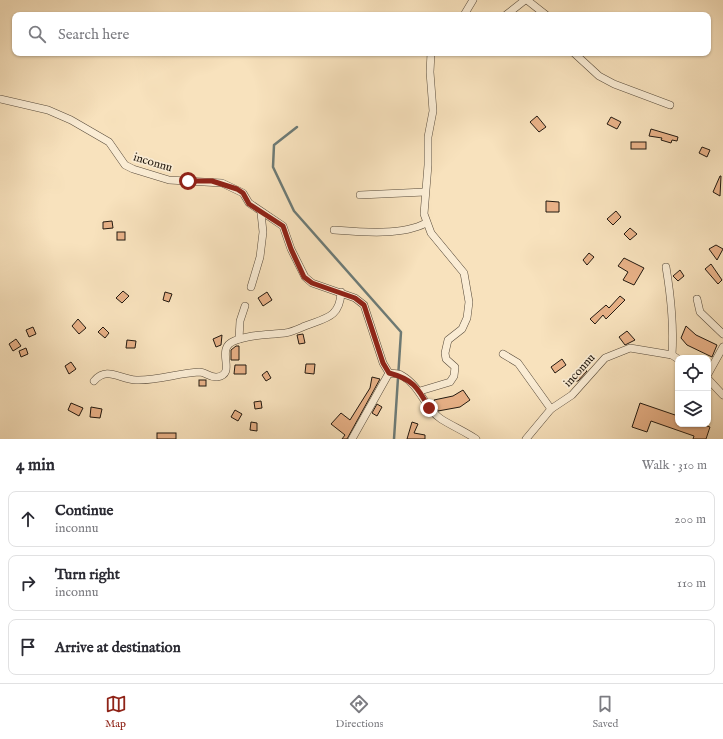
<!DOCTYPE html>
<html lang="en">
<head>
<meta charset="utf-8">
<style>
  :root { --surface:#fff; --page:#f7f7f7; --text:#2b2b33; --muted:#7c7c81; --line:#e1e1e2; --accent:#8f2418 }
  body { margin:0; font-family:"IM FELL English",serif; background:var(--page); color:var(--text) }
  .controls { position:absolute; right:12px; bottom:12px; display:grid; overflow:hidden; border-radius:8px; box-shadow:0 1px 3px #0004 }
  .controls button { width:36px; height:36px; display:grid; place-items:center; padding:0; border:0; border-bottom:1px solid var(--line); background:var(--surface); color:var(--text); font:20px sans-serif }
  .stop { position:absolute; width:12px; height:12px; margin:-9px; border:3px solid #8f2418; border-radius:50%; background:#fff }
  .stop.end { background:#8f2418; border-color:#fff; box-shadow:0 1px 4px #0008 }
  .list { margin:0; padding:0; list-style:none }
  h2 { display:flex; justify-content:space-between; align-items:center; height:52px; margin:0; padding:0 16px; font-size:17px }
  h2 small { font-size:13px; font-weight:400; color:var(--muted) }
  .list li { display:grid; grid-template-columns:26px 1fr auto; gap:12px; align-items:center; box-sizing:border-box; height:56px; margin:0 8px 8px; padding:0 8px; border:1px solid var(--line); border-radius:8px }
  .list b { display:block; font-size:15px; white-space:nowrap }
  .list p { margin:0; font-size:13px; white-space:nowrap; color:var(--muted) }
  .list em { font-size:13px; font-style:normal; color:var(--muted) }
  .icon { flex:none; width:22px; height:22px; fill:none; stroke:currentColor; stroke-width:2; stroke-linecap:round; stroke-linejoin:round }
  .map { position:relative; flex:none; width:723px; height:439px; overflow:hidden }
  .search { position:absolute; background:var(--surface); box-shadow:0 1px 3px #0004; left:12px; right:12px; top:12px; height:44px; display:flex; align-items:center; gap:10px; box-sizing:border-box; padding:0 14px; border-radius:8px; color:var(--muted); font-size:15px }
  .sheet { height:244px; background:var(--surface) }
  nav { display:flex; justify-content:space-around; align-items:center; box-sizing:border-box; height:56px; border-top:1px solid var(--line); background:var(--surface); font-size:11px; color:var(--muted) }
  nav a { display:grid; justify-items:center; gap:2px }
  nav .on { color:var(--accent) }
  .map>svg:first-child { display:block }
</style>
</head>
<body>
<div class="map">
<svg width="723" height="439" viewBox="0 0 723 439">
  <rect width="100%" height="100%" fill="#f8e2bd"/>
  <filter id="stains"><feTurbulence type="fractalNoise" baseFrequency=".005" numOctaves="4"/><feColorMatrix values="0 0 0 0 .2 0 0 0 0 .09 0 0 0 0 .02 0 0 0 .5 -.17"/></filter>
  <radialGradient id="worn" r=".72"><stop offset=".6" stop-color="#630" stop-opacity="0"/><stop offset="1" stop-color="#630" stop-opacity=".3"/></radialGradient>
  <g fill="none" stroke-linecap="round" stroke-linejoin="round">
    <!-- stream -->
    <polyline stroke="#6d7a75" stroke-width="2.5" points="297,127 274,145 273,167 294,211 401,332 394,439"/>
  </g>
  <!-- building -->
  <g fill="#e8b187" stroke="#21180f">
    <polygon points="537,116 546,127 539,132 530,122"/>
    <polygon points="611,117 621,122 617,129 607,124"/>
    <polygon points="651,129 678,137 677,141 672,140 671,143 661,140 662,138 649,136"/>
    <rect x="631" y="142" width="15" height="7"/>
    <polygon points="702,147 710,150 707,157 699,153"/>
    <polygon points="720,176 721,176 720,196 713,192"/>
    <polygon points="546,201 559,202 559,212 546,212"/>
    <polygon points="616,211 621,217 613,225 607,219"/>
    <polygon points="112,221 113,228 103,229 103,222"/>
    <polygon points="630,228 637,234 630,240 624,234"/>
    <rect x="117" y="232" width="8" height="8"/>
    <polygon points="716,245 723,249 717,260 709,249"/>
    <polygon points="589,253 594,257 587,265 583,260"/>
    <polygon points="624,258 644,268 634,285 623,280 628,272 618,266"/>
    <polygon points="711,264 722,280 718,284 705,269"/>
    <polygon points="680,270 684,276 678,281 673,276"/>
    <polygon points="123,291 129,296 122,303 116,298"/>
    <polygon points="165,292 172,294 169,302 163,300"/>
    <polygon points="267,292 272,300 263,306 258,298"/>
    <polygon points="620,296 625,300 606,319 603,315 595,324 590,319 606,305 609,308"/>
    <polygon points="78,319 86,328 79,334 72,326"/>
    <polygon points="686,326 696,335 717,345 712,357 687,345 681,338"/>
    <polygon points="33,327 36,334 29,337 26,330"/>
    <polygon points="103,327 109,333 105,338 98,332"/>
    <polygon points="627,331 635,340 625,345 619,337"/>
    <polygon points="303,334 305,343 299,344 297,335"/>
    <polygon points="222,335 221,345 216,347 213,339"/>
    <polygon points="16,339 21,346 13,351 9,344"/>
    <polygon points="127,340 136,341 135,348 126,348"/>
    <polygon points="236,346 239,346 239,360 231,360 231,350"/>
    <polygon points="26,348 28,354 21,357 19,351"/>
    <polygon points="562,359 566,365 555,373 551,367"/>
    <polygon points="71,362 76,369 69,374 65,366"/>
    <polygon points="306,364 315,364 314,374 305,373"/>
    <polygon points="235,365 246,365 246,374 234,374"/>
    <polygon points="580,368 587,371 578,381 575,381"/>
    <polygon points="267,371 271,378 266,381 262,375"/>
    <polygon points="372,377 380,379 347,439 342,439 345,435 331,424 341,413 350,420 370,388"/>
    <rect x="199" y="380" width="7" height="6"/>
    <polygon points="463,390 470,400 460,407 438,411 436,407 434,400 453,396"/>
    <polygon points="261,401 262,408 255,409 254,402"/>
    <polygon points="71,403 83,408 79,416 68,410"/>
    <polygon points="640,403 678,416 678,424 701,424 710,427 706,439 693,439 694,436 651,421 647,432 632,427"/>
    <polygon points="377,404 382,407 377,416 372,413"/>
    <polygon points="91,407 102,409 100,418 90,417"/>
    <polygon points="235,410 242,414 238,421 231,417"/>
    <polygon points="251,422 257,423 257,431 250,430"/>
    <polygon points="412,422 418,424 414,433 425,435 425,439 407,439"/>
    <rect x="157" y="433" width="19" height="6"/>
  </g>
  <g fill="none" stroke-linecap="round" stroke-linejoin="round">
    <!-- minor casing -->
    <g stroke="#574a3a" stroke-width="8">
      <g id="minor">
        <polyline points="527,0 546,15"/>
        <polyline points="464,15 473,0"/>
        <polyline points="506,15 525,0"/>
        <polyline points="574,53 599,76 614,84 670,105"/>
        <path d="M0,99L48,110L71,120L109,142L125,165L133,169L169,180L222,183L243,193L249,203L283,226L291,249L305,277L312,283L355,298L364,305L383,363L389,373C393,374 398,373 401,375C421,386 424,408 441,419C452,426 464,431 476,439"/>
        <polyline points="360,195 425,192"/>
        <path d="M334,230C360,232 402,236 426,223"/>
        <path d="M666,267C671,297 674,325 672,355"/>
        <polyline points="251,287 260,257 263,232 261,213"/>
        <polyline points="697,299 700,312 723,334"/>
        <polyline points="239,339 240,321 245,306"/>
        <polyline points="503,354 518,363 551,409"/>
        <polyline points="708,374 723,347"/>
        <polyline points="708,379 723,395"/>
        <path d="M94,381C107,366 119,379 136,380C157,381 178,373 199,372C206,372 210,378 217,377C238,374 214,349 234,341C250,334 268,335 285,333C292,332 298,329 305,326C325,318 340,318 341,292"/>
        <polyline points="420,391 450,382 454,376 455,367 446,359 445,353 448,340 462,329 467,318 469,302 464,273 431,233 424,214 428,165 428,137 433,111 430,72 431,53"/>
        <polyline points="352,439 389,373"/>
        <polyline points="526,439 551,409 572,395 605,358 630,348 672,355 678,359"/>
      </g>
    </g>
    <!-- minor -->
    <use href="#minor" stroke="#faecd4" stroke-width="7"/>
  </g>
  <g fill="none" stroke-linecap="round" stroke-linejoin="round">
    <!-- route -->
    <path stroke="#8f2418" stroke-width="5" d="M188,181H212L237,189L243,193L249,204L283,226L291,249L304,277L312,283L355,298L364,305L383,363L389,373C412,379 418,387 429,408"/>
  </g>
  <g text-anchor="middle" stroke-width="3.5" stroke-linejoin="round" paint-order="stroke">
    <!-- street labels -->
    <g font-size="12" fill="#21180f" stroke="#faecd4">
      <text transform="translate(153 162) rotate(17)" y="4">inconnu</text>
      <text transform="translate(579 370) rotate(-48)" y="4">inconnu</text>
    </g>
  </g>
  <rect width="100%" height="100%" filter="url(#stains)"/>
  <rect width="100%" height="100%" fill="url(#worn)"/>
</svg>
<div class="controls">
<button><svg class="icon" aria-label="locate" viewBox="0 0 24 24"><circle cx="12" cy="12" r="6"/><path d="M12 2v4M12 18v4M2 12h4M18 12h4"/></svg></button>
<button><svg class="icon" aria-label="layers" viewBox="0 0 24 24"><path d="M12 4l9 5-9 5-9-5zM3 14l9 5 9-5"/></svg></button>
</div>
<div class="stop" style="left:188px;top:181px"></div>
<div class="stop end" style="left:429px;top:408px"></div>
<div class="search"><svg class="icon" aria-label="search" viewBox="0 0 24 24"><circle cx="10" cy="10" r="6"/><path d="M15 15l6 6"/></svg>Search here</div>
</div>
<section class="sheet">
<h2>4 min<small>Walk · 310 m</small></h2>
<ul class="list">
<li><svg class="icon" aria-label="ahead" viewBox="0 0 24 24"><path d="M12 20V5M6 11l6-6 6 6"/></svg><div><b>Continue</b><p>inconnu</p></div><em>200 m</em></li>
<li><svg class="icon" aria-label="right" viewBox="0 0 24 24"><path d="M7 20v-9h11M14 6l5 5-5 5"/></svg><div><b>Turn right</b><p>inconnu</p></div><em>110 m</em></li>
<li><svg class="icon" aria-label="arrive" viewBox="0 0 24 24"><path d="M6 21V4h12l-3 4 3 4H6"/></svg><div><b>Arrive at destination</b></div></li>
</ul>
</section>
<nav>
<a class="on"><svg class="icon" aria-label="map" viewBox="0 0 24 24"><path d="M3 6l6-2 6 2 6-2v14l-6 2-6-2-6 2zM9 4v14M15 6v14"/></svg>Map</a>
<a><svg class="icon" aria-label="directions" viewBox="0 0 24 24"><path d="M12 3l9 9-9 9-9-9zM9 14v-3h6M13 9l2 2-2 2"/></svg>Directions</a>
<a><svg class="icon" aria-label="saved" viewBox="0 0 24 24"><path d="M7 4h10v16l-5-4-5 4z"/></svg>Saved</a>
</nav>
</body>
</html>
